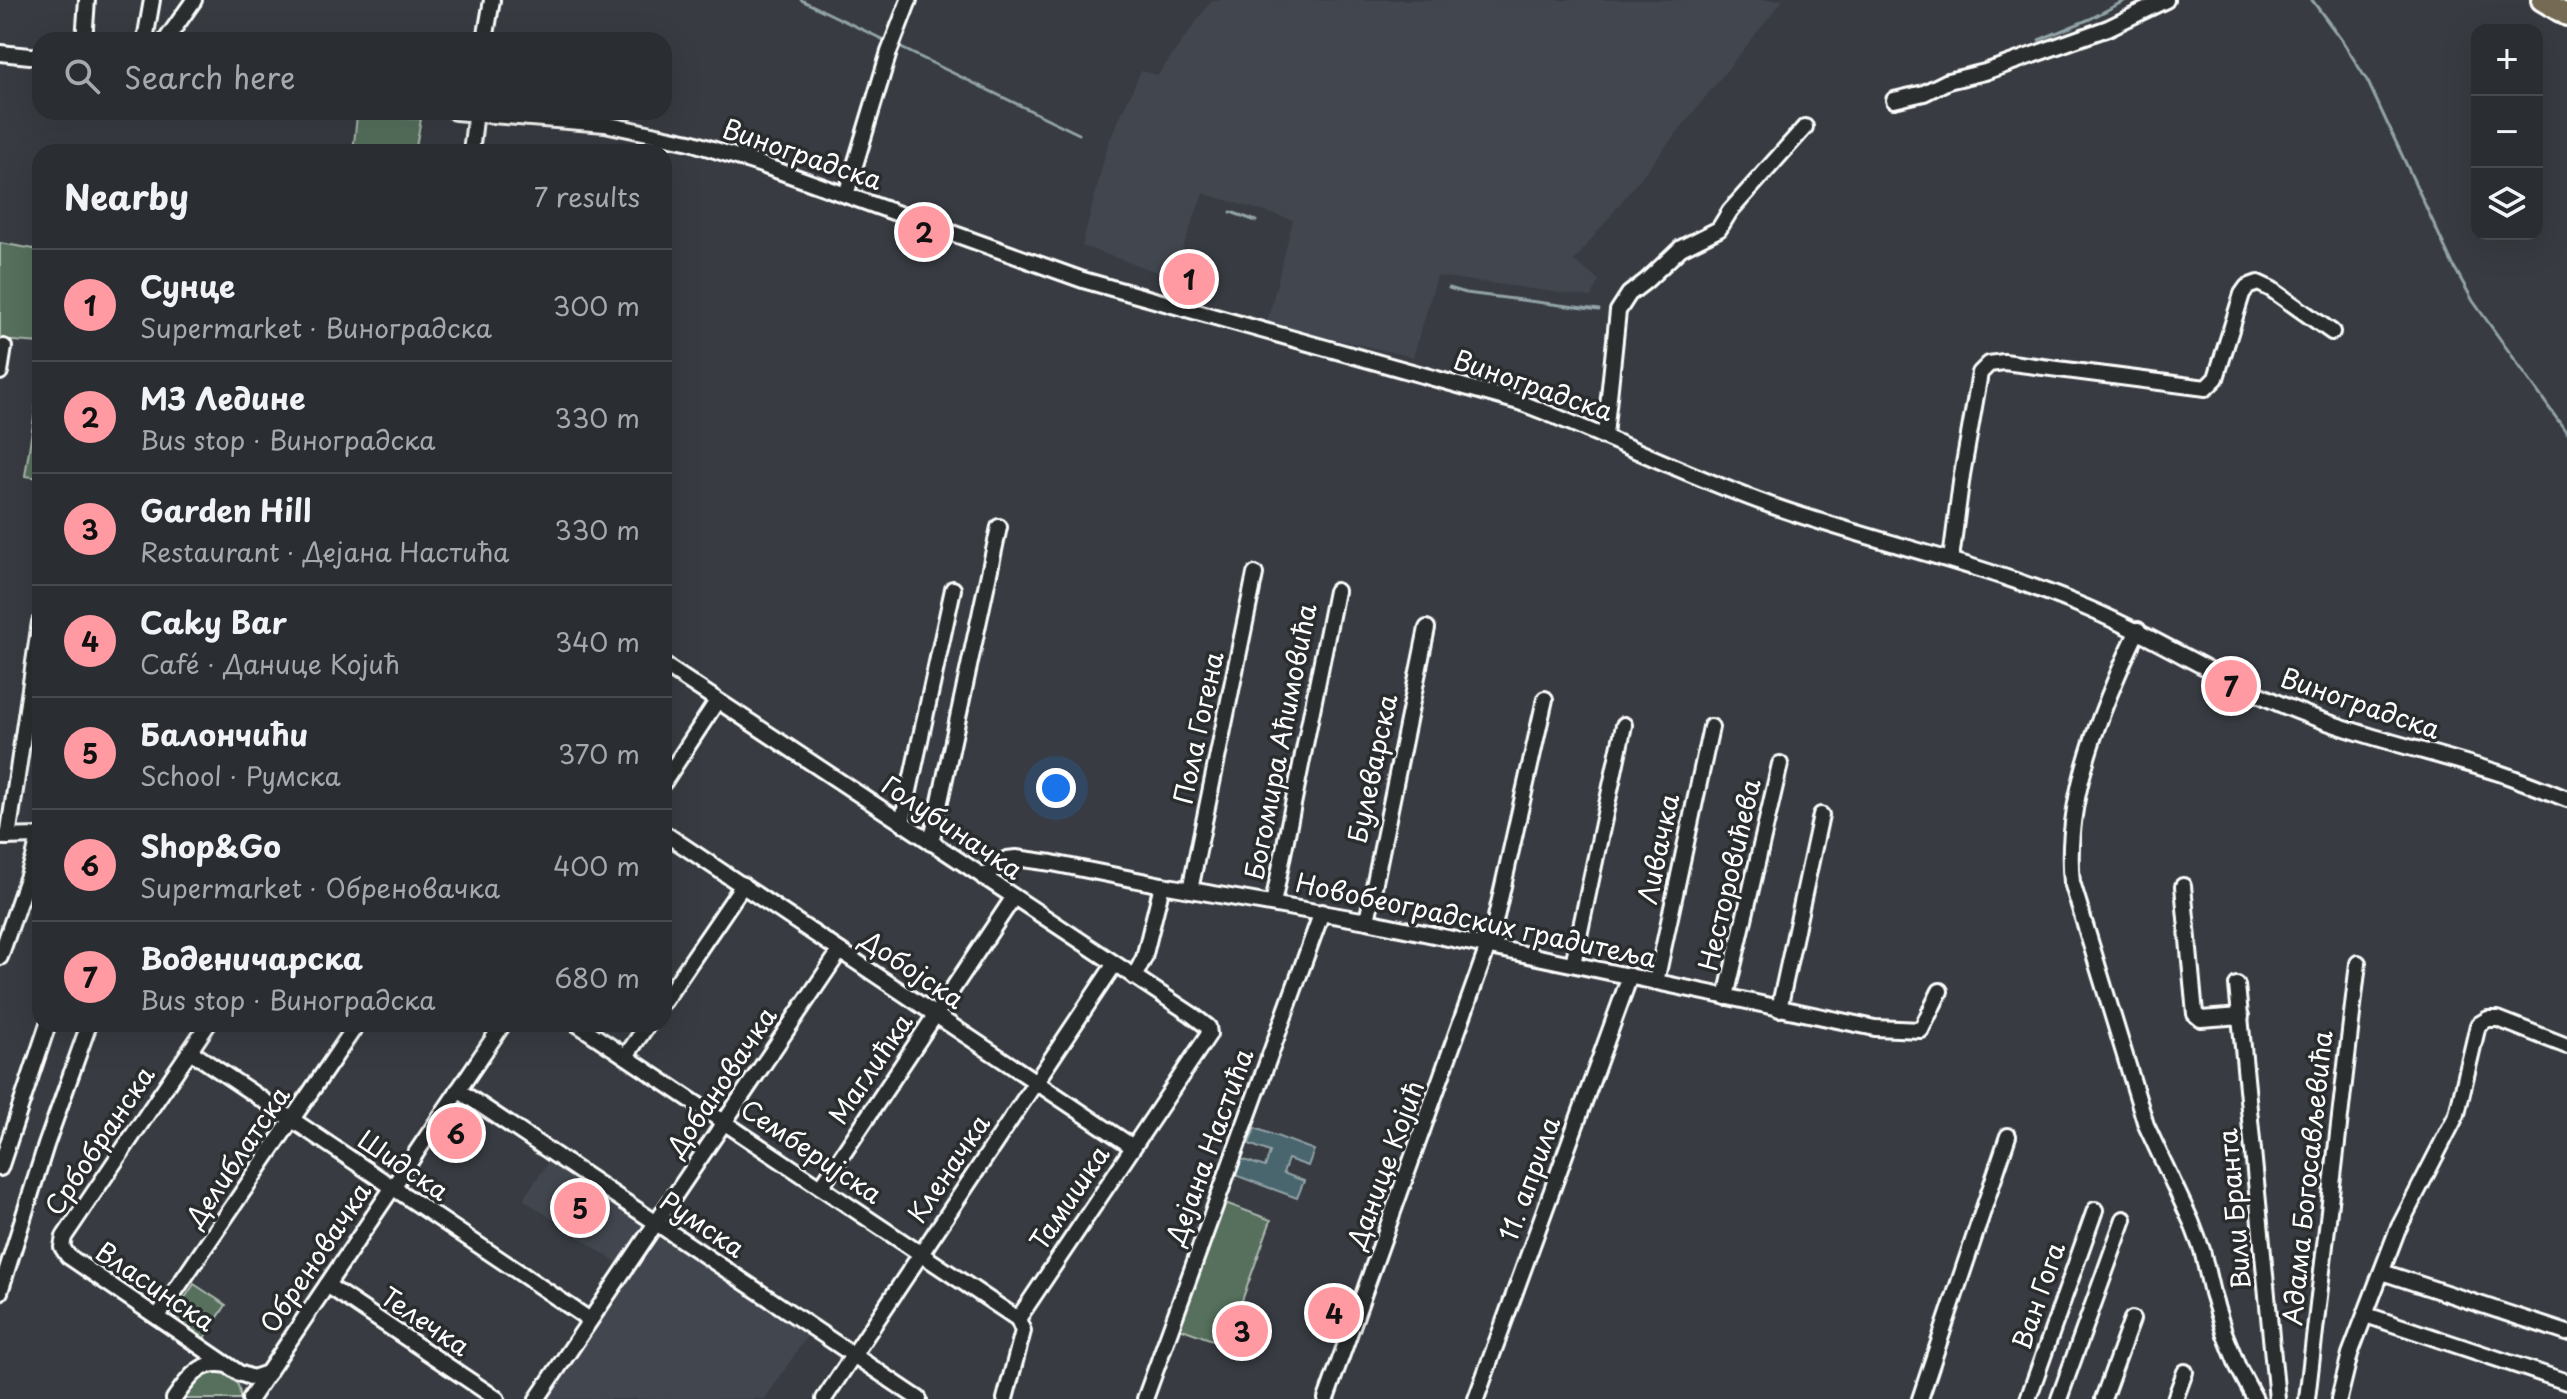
<!DOCTYPE html>
<html lang="en">
<head>
<meta charset="utf-8">
<style>
  :root { --surface:#2a2d32; --page:#36393e; --text:#f1f3f6; --muted:#a5a8ac; --line:#46494d; --accent:#ff9aa2 }
  body { margin:0; font-family:"Playpen Sans",sans-serif; background:var(--page); color:var(--text) }
  .controls { position:absolute; right:24px; top:24px; display:grid; overflow:hidden; border-radius:16px; box-shadow:0 8px 32px #0002 }
  .controls button { width:72px; height:72px; display:grid; place-items:center; padding:0; border:0; border-bottom:2px solid var(--line); background:var(--surface); color:var(--text); font:40px sans-serif }
  .you { position:absolute; left:1056px; top:788px; width:28px; height:28px; margin:-20px; border:6px solid #fff; border-radius:50%; background:#1a73e8; box-shadow:0 0 0 12px #1a73e833 }
  .badge { display:grid; place-items:center; width:52px; height:52px; border-radius:50%; background:var(--accent); color:#111; font-size:26px; font-weight:700 }
  .pin { position:absolute; translate:-50% -50%; border:4px solid #fff; box-shadow:0 2px 8px #0006 }
  .list { margin:0; padding:0; list-style:none }
  h2 { display:flex; justify-content:space-between; align-items:center; height:104px; margin:0; padding:0 32px; font-size:34px }
  h2 small { font-size:26px; font-weight:400; color:var(--muted) }
  .list li { display:grid; grid-template-columns:52px 1fr auto; gap:24px; align-items:center; box-sizing:border-box; height:112px; padding:0 32px; border-top:2px solid var(--line) }
  .list b { display:block; font-size:30px; white-space:nowrap }
  .list p { margin:0; font-size:26px; white-space:nowrap; color:var(--muted) }
  .list em { font-size:26px; font-style:normal; color:var(--muted) }
  .icon { flex:none; width:44px; height:44px; fill:none; stroke:currentColor; stroke-width:2; stroke-linecap:round; stroke-linejoin:round }
  .map { position:relative; flex:none; width:2567px; height:1399px; overflow:hidden }
  .search { position:absolute; background:var(--surface); box-shadow:0 8px 32px #0002; left:32px; top:32px; width:640px; height:88px; display:flex; align-items:center; gap:20px; box-sizing:border-box; padding:0 28px; border-radius:24px; color:var(--muted); font-size:30px }
  .panel { position:absolute; background:var(--surface); box-shadow:0 8px 32px #0002; left:32px; top:144px; width:640px; height:888px; border-radius:24px }
  .map>svg:first-child { display:block }
</style>
</head>
<body>
<div class="map">
<svg width="2567" height="1399" viewBox="0 0 2567 1399">
  <rect width="100%" height="100%" fill="#383c42"/>
  <filter id="ink" filterUnits="userSpaceOnUse"><feTurbulence type="fractalNoise" baseFrequency=".0125" numOctaves="2"/><feDisplacementMap in="SourceGraphic" scale="16" xChannelSelector="R" yChannelSelector="G"/><feConvolveMatrix kernelMatrix="1 2 1 2 8 2 1 2 1" color-interpolation-filters="sRGB"/></filter>
  <g filter="url(#ink)">
    <!-- built -->
    <g fill="#424650">
      <polygon points="1212,0 1783,0 1574,261 1599,280 1591,297 1437,276 1413,357 1267,323 1293,220 1203,193 1172,277 1082,246 1108,144 1141,71 1158,75"/>
      <polygon points="551,1158 638,1216 642,1227 640,1234 620,1265 523,1199"/>
      <polygon points="656,1233 807,1336 765,1399 544,1399"/>
    </g>
    <!-- green -->
    <g fill="#57705d" stroke="#abb8ae" stroke-width="2">
      <polygon points="357,116 421,119 415,152 353,152"/>
      <polygon points="0,243 40,250 40,343 0,340"/>
      <polygon points="40,378 40,478 25,476"/>
      <polygon points="1220,1201 1271,1220 1226,1345 1174,1326"/>
      <polygon points="194,1284 226,1305 203,1340 171,1319"/>
      <path d="M213,1371C230,1371 241,1381 240,1399H184L200,1377Z"/>
    </g>
    <!-- water -->
    <polygon fill="#4a666e" stroke="#92a3a8" stroke-width="2" points="1255,1128 1314,1150 1308,1166 1288,1159 1283,1173 1304,1181 1297,1198 1235,1175 1241,1159 1265,1167 1270,1152 1249,1144"/>
    <g fill="none" stroke-linecap="round" stroke-linejoin="round">
      <!-- stream -->
      <g stroke="#92a3a8" stroke-width="3">
        <polyline points="801,0 888,42"/>
        <polyline points="2312,0 2343,42 2368,82 2453,265 2473,301 2567,433"/>
        <polyline points="2039,40 2090,19 2126,0"/>
        <polyline points="895,45 1079,134"/>
        <polyline points="1231,212 1256,221"/>
        <polyline points="1449,288 1466,293 1599,310"/>
      </g>
      <!-- minor casing -->
      <g stroke="#fff" stroke-width="20">
        <g id="minor">
          <polyline points="84,40 87,0"/>
          <polyline points="145,40 152,0"/>
          <polyline points="166,40 194,0"/>
          <polyline points="485,40 492,0"/>
          <polyline points="0,53 40,57"/>
          <polyline points="1894,100 1924,93 1948,81 1985,72 2108,28 2166,0"/>
          <path d="M455,112L605,124L690,142L762,165L1083,280L1519,402C1604,434 1685,475 1770,505C1871,541 1975,562 2075,603C2152,634 2221,681 2297,711C2363,737 2432,752 2499,773C2522,781 2545,790 2567,799"/>
          <polyline points="471,152 476,112"/>
          <polyline points="846,195 889,52 909,0"/>
          <polyline points="0,372 4,347"/>
          <polyline points="1605,435 1618,311 1629,294 1646,281 1681,248 1719,229 1730,211 1805,127"/>
          <polyline points="1951,559 1962,475 1980,373 1989,364 2004,362 2206,388 2216,378 2242,294 2247,287 2258,283 2271,289 2332,332"/>
          <path d="M2138,630C2103,704 2063,799 2072,882L2146,1125L2191,1221L2202,1250L2212,1293L2224,1332L2238,1367L2255,1399"/>
          <polyline points="664,665 1191,1014 1208,1027 1209,1034 1203,1043 1018,1319 1023,1331 1005,1399"/>
          <polyline points="664,782 717,701"/>
          <polyline points="902,823 953,589"/>
          <polyline points="664,833 1133,1147"/>
          <polyline points="0,837 40,836"/>
          <polyline points="8,837 40,622"/>
          <polyline points="931,843 999,527"/>
          <polyline points="984,878 998,864 1007,859 1016,858 1052,863 1162,885 1367,921 1875,1028 1921,1030 1940,991"/>
          <polyline points="2183,886 2195,1014 2201,1019 2241,1016"/>
          <polyline points="1190,890 1255,574"/>
          <polyline points="1273,904 1336,591"/>
          <polyline points="1367,921 1427,628"/>
          <polyline points="0,957 34,858 39,836"/>
          <polyline points="1573,964 1624,725"/>
          <polyline points="1134,977 1144,958 1162,885"/>
          <polyline points="1656,982 1711,727"/>
          <polyline points="2237,985 2277,1399"/>
          <polyline points="1726,997 1780,764"/>
          <polyline points="664,1001 743,885"/>
          <polyline points="1779,1009 1821,815"/>
          <polyline points="208,1024 64,1237 62,1247 68,1256 239,1373 253,1378 268,1373"/>
          <polyline points="577,1024 1018,1319"/>
          <polyline points="190,1051 590,1320"/>
          <polyline points="626,1056 648,1024"/>
          <polyline points="458,1090 919,1399"/>
          <polyline points="0,1168 48,1024"/>
          <polyline points="821,1187 1013,898"/>
          <polyline points="2382,1272 2567,1333"/>
          <polyline points="327,1285 497,1399"/>
          <polyline points="0,1292 46,1145 89,1024"/>
          <polyline points="2366,1315 2567,1382"/>
          <polyline points="158,1316 357,1024"/>
          <path d="M174,1399C188,1379 200,1359 227,1365"/>
          <polyline points="250,1399 503,1024"/>
          <polyline points="537,1399 840,951"/>
          <polyline points="824,1399 1114,965"/>
          <polyline points="1145,1399 1322,912"/>
          <polyline points="1326,1399 1492,935 1545,699"/>
          <polyline points="1476,1399 1630,976"/>
          <polyline points="1920,1399 2008,1136"/>
          <polyline points="2028,1399 2095,1210"/>
          <polyline points="2059,1399 2124,1219"/>
          <polyline points="2103,1399 2132,1319"/>
          <polyline points="2175,1399 2185,1372"/>
          <polyline points="2307,1399 2358,963"/>
          <polyline points="2339,1399 2350,1354 2397,1231 2457,1114 2478,1025 2488,1019 2498,1019 2567,1046"/>
        </g>
      </g>
      <!-- highway casing -->
      <g stroke="#fff" stroke-width="26">
        <polyline id="highway" points="2542,0 2567,15"/>
      </g>
      <!-- minor -->
      <use href="#minor" stroke="#2a2d2e" stroke-width="14"/>
      <!-- highway -->
      <use href="#highway" stroke="#746b52" stroke-width="20"/>
    </g>
  </g>
  <g text-anchor="middle" stroke-width="7" stroke-linejoin="round" paint-order="stroke">
    <!-- street labels -->
    <g font-size="26" fill="#fff" stroke="#2a2d2e">
      <text transform="translate(802 155) rotate(19)" y="9">Виноградска</text>
      <text transform="translate(1533 386) rotate(19)" y="9">Виноградска</text>
      <text transform="translate(2360 704) rotate(19)" y="9">Виноградска</text>
      <text transform="translate(1199 728) rotate(-78)" y="9">Пола Гогена</text>
      <text transform="translate(1281 742) rotate(-79)" y="9">Богомира Аћимовића</text>
      <text transform="translate(1373 769) rotate(-78)" y="9">Булеварска</text>
      <text transform="translate(952 828) rotate(34)" y="9">Голубиначка</text>
      <text transform="translate(1659 849) rotate(-78)" y="9">Ливачка</text>
      <text transform="translate(1730 875) rotate(-77)" y="9">Несторовићева</text>
      <text transform="translate(1476 921) rotate(12)" y="9">Новобеоградских градитеља</text>
      <text transform="translate(912 970) rotate(34)" y="9">Добојска</text>
      <text transform="translate(871 1069) rotate(-56)" y="9">Маглићка</text>
      <text transform="translate(722 1082) rotate(-56)" y="9">Добановачка</text>
      <text transform="translate(100 1141) rotate(-56)" y="9">Србобранска</text>
      <text transform="translate(1210 1147) rotate(-70)" y="9">Дејана Настића</text>
      <text transform="translate(811 1152) rotate(34)" y="9">Семберијска</text>
      <text transform="translate(238 1157) rotate(-56)" y="9">Делиблатска</text>
      <text transform="translate(1386 1165) rotate(-70)" y="9">Данице Којић</text>
      <text transform="translate(403 1166) rotate(34)" y="9">Шидска</text>
      <text transform="translate(949 1169) rotate(-56)" y="9">Кленачка</text>
      <text transform="translate(2308 1178) rotate(-84)" y="9">Адама Богосављевића</text>
      <text transform="translate(1530 1179) rotate(-70)" y="9">11. априла</text>
      <text transform="translate(1070 1198) rotate(-56)" y="9">Тамишка</text>
      <text transform="translate(2235 1209) rotate(-95)" y="9">Вили Бранта</text>
      <text transform="translate(702 1225) rotate(34)" y="9">Румска</text>
      <text transform="translate(316 1258) rotate(-56)" y="9">Обреновачка</text>
      <text transform="translate(155 1287) rotate(34)" y="9">Власинска</text>
      <text transform="translate(2039 1296) rotate(-71)" y="9">Ван Гога</text>
      <text transform="translate(425 1322) rotate(34)" y="9">Телечка</text>
    </g>
  </g>
</svg>
<div class="controls">
<button>+</button>
<button>−</button>
<button><svg class="icon" aria-label="layers" viewBox="0 0 24 24"><path d="M12 4l9 5-9 5-9-5zM3 14l9 5 9-5"/></svg></button>
</div>
<div class="you"></div>
<div class="pin badge" style="left:1189px;top:279px">1</div>
<div class="pin badge" style="left:924px;top:232px">2</div>
<div class="pin badge" style="left:1242px;top:1331px">3</div>
<div class="pin badge" style="left:1334px;top:1313px">4</div>
<div class="pin badge" style="left:580px;top:1208px">5</div>
<div class="pin badge" style="left:456px;top:1133px">6</div>
<div class="pin badge" style="left:2231px;top:686px">7</div>
<div class="search"><svg class="icon" aria-label="search" viewBox="0 0 24 24"><circle cx="10" cy="10" r="6"/><path d="M15 15l6 6"/></svg>Search here</div>
<section class="panel">
<h2>Nearby<small>7 results</small></h2>
<ul class="list">
<li><span class="badge">1</span><div><b>Сунце</b><p>Supermarket · Виноградска</p></div><em>300 m</em></li>
<li><span class="badge">2</span><div><b>МЗ Ледине</b><p>Bus stop · Виноградска</p></div><em>330 m</em></li>
<li><span class="badge">3</span><div><b>Garden Hill</b><p>Restaurant · Дејана Настића</p></div><em>330 m</em></li>
<li><span class="badge">4</span><div><b>Caky Bar</b><p>Café · Данице Којић</p></div><em>340 m</em></li>
<li><span class="badge">5</span><div><b>Балончићи</b><p>School · Румска</p></div><em>370 m</em></li>
<li><span class="badge">6</span><div><b>Shop&amp;Go</b><p>Supermarket · Обреновачка</p></div><em>400 m</em></li>
<li><span class="badge">7</span><div><b>Воденичарска</b><p>Bus stop · Виноградска</p></div><em>680 m</em></li>
</ul>
</section>
</div>
</body>
</html>
